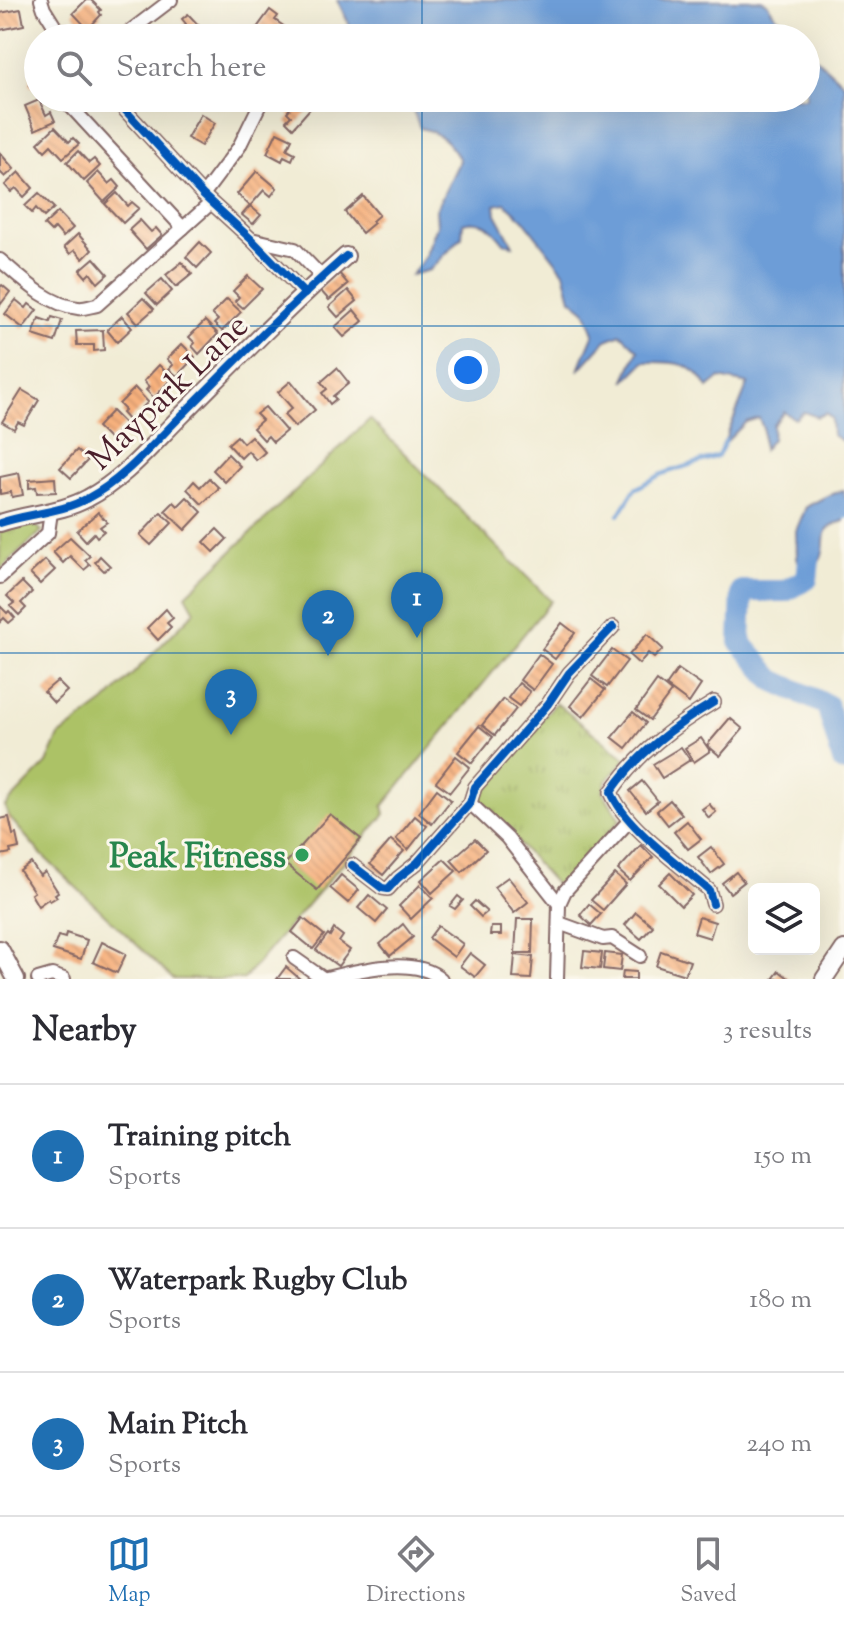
<!DOCTYPE html>
<html lang="en">
<head>
<meta charset="utf-8">
<style>
  :root { --surface:#fff; --page:#f2f2f3; --text:#2b2b33; --muted:#7c7c81; --line:#e1e1e2; --accent:#1f6fb2 }
  body { margin:0; font-family:"Sorts Mill Goudy",serif; background:var(--page); color:var(--text) }
  .controls { position:absolute; right:24px; bottom:24px; display:grid; overflow:hidden; border-radius:12px; box-shadow:0 8px 32px #0002 }
  .controls button { width:72px; height:72px; display:grid; place-items:center; padding:0; border:0; border-bottom:2px solid var(--line); background:var(--surface); color:var(--text); font:40px sans-serif }
  .you { position:absolute; left:468px; top:370px; width:28px; height:28px; margin:-20px; border:6px solid #fff; border-radius:50%; background:#1a73e8; box-shadow:0 0 0 12px #1a73e833 }
  .badge { display:grid; place-items:center; width:52px; height:52px; border-radius:50%; background:var(--accent); color:#fff; font-size:26px; font-weight:700 }
  .pin { position:absolute; translate:-50% -66px; filter:drop-shadow(0 2px 4px #0008) }
  .pin::after { content:''; position:absolute; top:42px; width:28px; height:24px; background:inherit; clip-path:polygon(0 0,100% 0,50% 100%) }
  .list { margin:0; padding:0; list-style:none }
  h2 { display:flex; justify-content:space-between; align-items:center; height:104px; margin:0; padding:0 32px; font-size:34px }
  h2 small { font-size:26px; font-weight:400; color:var(--muted) }
  .list li { display:grid; grid-template-columns:52px 1fr auto; gap:24px; align-items:center; box-sizing:border-box; height:144px; padding:0 32px; border-top:2px solid var(--line) }
  .list b { display:block; font-size:30px; white-space:nowrap }
  .list p { margin:0; font-size:26px; white-space:nowrap; color:var(--muted) }
  .list em { font-size:26px; font-style:normal; color:var(--muted) }
  .icon { flex:none; width:44px; height:44px; fill:none; stroke:currentColor; stroke-width:2; stroke-linecap:round; stroke-linejoin:round }
  .map { position:relative; flex:none; width:844px; height:979px; overflow:hidden }
  .search { position:absolute; background:var(--surface); box-shadow:0 8px 32px #0002; left:24px; right:24px; top:24px; height:88px; display:flex; align-items:center; gap:20px; box-sizing:border-box; padding:0 28px; border-radius:44px; color:var(--muted); font-size:30px }
  .sheet { height:536px; background:var(--surface) }
  nav { display:flex; justify-content:space-around; align-items:center; box-sizing:border-box; height:112px; border-top:2px solid var(--line); background:var(--surface); font-size:22px; color:var(--muted) }
  nav a { display:grid; justify-items:center; gap:4px }
  nav .on { color:var(--accent) }
  .map>svg:first-child { display:block }
</style>
</head>
<body>
<div class="map">
<svg width="844" height="979" viewBox="0 0 844 979">
  <defs>
    <pattern id="grass-tufts" width="24" height="20" patternUnits="userSpaceOnUse" patternTransform="scale(2)"><rect width="24" height="20" fill="#acc266"/><path d="M3 7l-1-3M5 7V3M7 7l1-3M15 17l-1-3M17 17v-4M19 17l1-3" fill="none" stroke="#96a659"/></pattern>
    <pattern id="building-back-hatch" width="6" height="6" patternUnits="userSpaceOnUse" patternTransform="scale(2)"><rect width="6" height="6" fill="#f6b07d"/><path d="M-1 5l2 2M0 0l6 6M5-1l2 2" fill="none" stroke="#d4976c"/></pattern>
  </defs>
  <rect width="100%" height="100%" fill="#fbf7ec"/>
  <filter id="ink" filterUnits="userSpaceOnUse"><feTurbulence type="fractalNoise" baseFrequency=".0125" numOctaves="2"/><feDisplacementMap in="SourceGraphic" scale="16" xChannelSelector="R" yChannelSelector="G"/><feConvolveMatrix kernelMatrix="1 2 1 2 8 2 1 2 1" color-interpolation-filters="sRGB"/></filter>
  <filter id="wash" filterUnits="userSpaceOnUse"><feTurbulence type="fractalNoise" baseFrequency=".006" numOctaves="4" result="noise"/><feDisplacementMap in="SourceGraphic" scale="32" xChannelSelector="R" yChannelSelector="G"/><feGaussianBlur stdDeviation="1.8" result="paint"/><feColorMatrix in="noise" values="0 0 0 0 0 0 0 0 0 0 0 0 0 0 0 0 0 1.4 0 .05"/><feComposite in="paint" operator="in"/></filter>
  <g filter="url(#wash)">
    <rect width="100%" height="100%" fill="#f1ecd5"/>
    <!-- grass -->
    <g fill="url(#grass-tufts)" stroke="#7b7048" stroke-width="2">
      <polygon points="26,523 33,523 42,531 0,570 0,529"/>
      <polygon points="556,703 626,759 606,781 603,792 620,820 561,886 555,884 482,803 480,793 486,783"/>
    </g>
    <!-- park -->
    <polygon fill="#acc266" stroke="#7b7048" stroke-width="2" points="370,419 551,601 383,806 385,814 244,979 173,979 41,854 9,817 5,806 47,763 59,736 105,702 195,611 186,595"/>
    <!-- water -->
    <g fill="#6d9dd7" stroke="#5c5e81" stroke-width="2">
      <polygon points="337,0 761,0 767,3 775,15 796,38 356,38"/>
      <path d="M806,49L844,84V442L832,435L831,418L826,413L817,417L804,412L795,419L784,412L773,425L772,439L763,450V429L759,418L746,422L723,445L748,384L720,378L708,388C693,360 673,362 644,362L624,382L638,350L621,334L606,340L578,371L594,333L585,310L571,299L564,272L523,219L505,203L495,205L496,214L513,245L504,243C492,227 482,218 463,223L462,237L430,270L411,275L425,257L437,225L436,210L460,160C450,143 440,132 420,128L412,108L404,98H806Z"/>
      <path d="M844,490V521C816,530 828,536 822,556C819,564 811,572 807,579L797,558L796,531L806,507L825,497Z"/>
    </g>
    <g fill="none" stroke-linecap="round" stroke-linejoin="round">
      <!-- stream -->
      <polyline stroke="#6d9dd7" stroke-width="4" points="619,515 635,489 662,474 718,456 726,440"/>
      <!-- river -->
      <polyline stroke="#6d9dd7" stroke-width="22" points="843,761 827,705 773,680 740,642 742,591 785,591 807,579 811,540 819,518 834,510 844,508"/>
    </g>
    <g id="blocks">
      <!-- building -->
      <g fill="url(#building-back-hatch)">
        <polygon points="86,0 91,0 101,10 99,12 101,15 88,29 73,13"/>
        <polygon points="21,9 24,25 0,30 0,13"/>
        <polygon points="270,10 278,16 275,20 285,27 278,38 272,35 269,38 254,38 251,36"/>
        <polygon points="188,14 203,30 196,36 193,33 187,38 181,38 176,33 186,24 182,19"/>
        <polygon points="37,58 38,58 38,88 29,85"/>
        <polygon points="299,98 309,98 315,103 293,128 286,121 291,116 287,112"/>
        <polygon points="39,100 46,115 51,112 55,121 35,130 25,106"/>
        <polygon points="201,114 215,123 201,146 187,138"/>
        <polygon points="55,127 69,142 73,138 79,144 63,158 51,145 45,151 38,143"/>
        <polygon points="277,132 292,139 287,149 295,153 292,160 284,156 282,161 267,153"/>
        <polygon points="78,151 89,163 94,159 100,166 84,181 67,162"/>
        <polygon points="0,153 14,169 5,177 0,172"/>
        <polygon points="257,171 277,188 271,196 264,190 250,206 237,194"/>
        <polygon points="19,172 33,188 24,197 16,188 11,192 5,185"/>
        <polygon points="98,172 109,184 114,180 120,187 104,202 87,183"/>
        <polygon points="39,193 54,208 44,217 36,208 32,213 25,206"/>
        <polygon points="117,193 128,206 132,202 139,208 123,223 105,204"/>
        <polygon points="363,196 379,215 372,221 374,223 362,233 345,212"/>
        <polygon points="250,206 261,215 253,224 242,215"/>
        <polygon points="58,212 73,228 63,237 55,228 51,232 44,225"/>
        <polygon points="140,220 151,232 156,228 162,235 146,249 129,230"/>
        <polygon points="78,234 92,250 83,259 75,250 70,254 64,247"/>
        <polygon points="200,242 211,253 197,268 186,257"/>
        <polygon points="94,258 108,274 98,283 90,273 86,277 80,270"/>
        <polygon points="182,262 192,274 176,287 166,275"/>
        <polygon points="339,273 348,284 329,300 320,290"/>
        <polygon points="248,276 262,289 243,308 235,301 239,297 233,291"/>
        <polygon points="162,279 172,291 157,305 146,293"/>
        <polygon points="2,285 10,292 0,305 0,287"/>
        <polygon points="348,290 357,301 338,317 329,307"/>
        <polygon points="143,298 154,309 138,323 128,312"/>
        <polygon points="227,299 241,312 222,331 214,324 218,320 212,314"/>
        <polygon points="16,300 26,308 29,304 37,310 23,328 5,314"/>
        <polygon points="354,310 363,321 344,337 335,327"/>
        <polygon points="122,316 132,328 117,342 107,330"/>
        <polygon points="52,317 62,320 55,342 33,335 39,318 50,322"/>
        <polygon points="205,321 218,334 199,354 192,346 195,343 189,337"/>
        <polygon points="103,330 104,350 94,351 94,345 77,345 76,331"/>
        <polygon points="182,344 195,357 177,376 169,369 173,365 167,359"/>
        <polygon points="159,365 172,378 154,398 146,390 149,387 144,381"/>
        <polygon points="337,368 349,383 333,396 336,399 330,404 322,393 327,389 321,382"/>
        <polygon points="291,381 315,410 295,427 284,415 292,408 278,392"/>
        <polygon points="135,388 148,402 129,421 122,413 125,410 119,404"/>
        <polygon points="22,390 39,400 24,425 18,422 14,429 2,422"/>
        <polygon points="265,407 286,431 273,442 268,436 264,440 253,428 262,420 256,414"/>
        <polygon points="112,411 125,424 110,440 97,427"/>
        <polygon points="237,436 243,443 251,436 265,452 256,460 248,451 241,458 228,444"/>
        <polygon points="77,450 88,460 71,478 60,468"/>
        <polygon points="228,454 240,466 225,482 213,470"/>
        <polygon points="19,473 23,495 12,497 11,492 0,494 0,477"/>
        <polygon points="55,478 56,492 37,493 36,487 29,488 29,480"/>
        <polygon points="209,478 219,488 202,504 187,489 194,481 200,487"/>
        <polygon points="187,497 202,512 185,530 165,511 174,502 178,506"/>
        <polygon points="98,512 107,522 100,527 104,531 97,537 94,533 86,541 77,531"/>
        <polygon points="161,513 172,523 151,545 140,535"/>
        <polygon points="217,529 227,539 214,552 204,542"/>
        <polygon points="70,537 90,556 85,560 90,565 84,570 70,556 63,563 53,552"/>
        <polygon points="100,556 110,566 104,571 95,562"/>
        <polygon points="45,560 55,570 40,584 30,574"/>
        <polygon points="22,582 32,592 21,603 26,608 19,615 10,606 14,603 7,596"/>
        <polygon points="0,606 7,613 9,611 15,618 9,623 4,618 0,622"/>
        <polygon points="166,609 173,618 167,623 171,627 158,640 147,628"/>
        <polygon points="562,623 575,633 555,659 542,649"/>
        <polygon points="647,634 663,649 654,658 648,653 639,664 629,655"/>
        <polygon points="612,650 627,661 607,687 592,676"/>
        <polygon points="539,654 552,664 533,690 520,680"/>
        <polygon points="678,669 701,685 689,703 666,686"/>
        <polygon points="591,679 605,690 583,717 570,706"/>
        <polygon points="57,681 67,691 54,703 44,692"/>
        <polygon points="657,681 671,692 650,720 636,710"/>
        <polygon points="519,683 530,692 519,706 508,698"/>
        <polygon points="503,699 516,709 495,735 482,725"/>
        <polygon points="633,712 646,723 626,748 612,737"/>
        <polygon points="730,718 743,729 720,756 707,745"/>
        <polygon points="479,726 493,737 472,763 458,752"/>
        <polygon points="701,738 710,751 694,762 685,748"/>
        <polygon points="681,747 690,760 662,778 653,764"/>
        <polygon points="456,756 470,767 450,792 436,782"/>
        <polygon points="642,781 658,801 646,811 630,791"/>
        <polygon points="437,789 451,800 432,824 419,813"/>
        <polygon points="670,800 682,814 668,825 657,811"/>
        <polygon points="709,804 716,812 709,818 702,809"/>
        <polygon points="330,814 361,839 317,890 285,864"/>
        <polygon points="415,816 427,826 408,850 396,839"/>
        <polygon points="9,817 13,835 16,834 19,848 10,850 11,853 0,855 0,819"/>
        <polygon points="687,821 701,839 688,849 674,832"/>
        <polygon points="475,839 486,850 462,872 451,860"/>
        <polygon points="391,840 404,851 383,875 370,864"/>
        <polygon points="641,845 653,857 630,881 618,870"/>
        <polygon points="711,847 724,864 711,874 698,857"/>
        <polygon points="444,859 456,871 432,893 421,880"/>
        <polygon points="31,863 40,876 45,872 58,892 55,894 57,897 50,901 48,899 38,906 31,894 34,892 20,871"/>
        <polygon points="736,872 744,882 730,893 722,883"/>
        <polygon points="670,873 692,895 681,906 659,884"/>
        <polygon points="615,874 626,884 603,910 591,900"/>
        <polygon points="341,875 359,890 348,903 330,888"/>
        <polygon points="508,877 528,902 514,913 494,887"/>
        <polygon points="420,885 433,898 411,919 399,906"/>
        <polygon points="369,895 387,910 376,923 358,908"/>
        <polygon points="458,896 463,900 455,909 450,906"/>
        <polygon points="475,901 487,912 481,917 470,906"/>
        <polygon points="589,904 601,914 591,925 580,915"/>
        <polygon points="636,912 653,926 641,939 625,925"/>
        <polygon points="699,917 715,922 710,938 694,933"/>
        <polygon points="303,918 324,935 313,949 292,932"/>
        <polygon points="517,919 533,919 532,953 515,953"/>
        <polygon points="403,924 413,937 390,956 380,944"/>
        <polygon points="438,926 463,944 454,957 429,938"/>
        <polygon points="491,927 501,927 501,935 490,935"/>
        <polygon points="334,929 343,936 339,942 350,950 338,966 316,950 328,934 330,936"/>
        <polygon points="66,933 87,940 81,959 53,950 58,936 65,938"/>
        <polygon points="102,942 126,954 117,973 93,962"/>
        <polygon points="584,951 602,953 600,969 582,967"/>
        <polygon points="661,951 690,961 685,975 656,966"/>
        <polygon points="470,953 485,965 475,977 460,966"/>
        <polygon points="605,953 622,955 620,971 603,969"/>
        <polygon points="515,955 533,957 531,979 513,978"/>
        <polygon points="286,967 300,979 277,979"/>
        <polygon points="623,971 636,972 636,979 622,979"/>
        <polygon points="779,971 790,979 773,979"/>
      </g>
    </g>
  </g>
  <g filter="url(#ink)">
    <use href="#blocks" fill-opacity="0" stroke="#846766" stroke-width="2"/>
    <g fill="none" stroke-linecap="round" stroke-linejoin="round">
      <!-- minor casing -->
      <g stroke="#846766" stroke-width="16">
        <g id="minor">
          <polyline points="41,0 44,9 62,38"/>
          <polyline points="121,38 171,0"/>
          <polyline points="63,98 183,228"/>
          <polyline points="114,98 203,195 251,239 305,294"/>
          <polyline points="203,195 239,147 263,98"/>
          <polyline points="251,239 295,249 322,277"/>
          <path d="M0,260C22,279 48,305 78,308C84,309 91,306 97,305L211,203"/>
          <polyline points="0,577 48,533 51,512"/>
          <polyline points="470,803 507,838 559,904 557,979"/>
          <polyline points="352,865 382,888 388,889 398,878 417,863 470,803 475,787 548,704 569,673 613,627"/>
          <polyline points="559,904 565,891 629,821"/>
          <path d="M713,904L709,890C679,864 625,827 611,792C638,753 674,726 714,702"/>
          <polyline points="559,923 603,939 612,938 640,956"/>
          <polyline points="294,958 324,979"/>
          <polyline points="38,979 52,975 64,979"/>
          <path d="M323,979C355,971 414,955 441,979"/>
        </g>
      </g>
      <!-- tertiary casing -->
      <g stroke="#846766" stroke-width="20">
        <g id="tertiary">
          <path d="M0,523C29,513 61,513 88,498C123,480 151,446 179,418C234,363 288,307 346,256"/>
          <polyline points="0,949 16,979"/>
          <polyline points="824,979 844,949"/>
        </g>
      </g>
      <!-- minor -->
      <use href="#minor" stroke="#fff" stroke-width="12"/>
      <!-- tertiary -->
      <use href="#tertiary" stroke="#fff" stroke-width="16"/>
      <!-- cycleway casing -->
      <g stroke="#fbf7ec" stroke-width="13">
        <g id="cycleway">
          <polyline points="114,98 203,195 251,239 305,294"/>
          <path d="M0,523C29,513 61,513 88,498C123,480 151,446 179,418C234,363 288,307 346,256"/>
          <polyline points="352,865 382,888 388,889 398,878 417,863 470,803 475,787 548,704 569,673 613,627"/>
          <path d="M713,904L709,890C679,864 625,827 611,792C638,753 674,726 714,702"/>
        </g>
      </g>
      <!-- cycleway -->
      <use href="#cycleway" stroke="#0057b8" stroke-width="8"/>
    </g>
  </g>
  <!-- grid -->
  <path fill="none" stroke="#1f6fb2" stroke-width="2" stroke-opacity="0.55" d="M422,0V38M422,98V979M0,326H844M0,653H844"/>
  <!-- markers -->
  <circle fill="#2e9e5b" stroke="#fbf7ec" stroke-width="3" cx="302" cy="855" r="8"/>
  <g text-anchor="middle" stroke-width="6" stroke-linejoin="round" paint-order="stroke">
    <!-- street labels -->
    <g font-size="34" fill="#4a1f2b" stroke="#fbf7ec">
      <text transform="translate(167 391) rotate(-44)" y="12">Maypark Lane</text>
    </g>
    <!-- leisure labels -->
    <g font-size="34" font-weight="bold" fill="#27864d" stroke="#fbf7ec" text-anchor="end">
      <text x="286" y="867">Peak Fitness</text>
    </g>
  </g>
</svg>
<div class="controls">
<button><svg class="icon" aria-label="layers" viewBox="0 0 24 24"><path d="M12 4l9 5-9 5-9-5zM3 14l9 5 9-5"/></svg></button>
</div>
<div class="you"></div>
<div class="pin badge" style="left:417px;top:638px">1</div>
<div class="pin badge" style="left:328px;top:656px">2</div>
<div class="pin badge" style="left:231px;top:735px">3</div>
<div class="search"><svg class="icon" aria-label="search" viewBox="0 0 24 24"><circle cx="10" cy="10" r="6"/><path d="M15 15l6 6"/></svg>Search here</div>
</div>
<section class="sheet">
<h2>Nearby<small>3 results</small></h2>
<ul class="list">
<li><span class="badge">1</span><div><b>Training pitch</b><p>Sports</p></div><em>150 m</em></li>
<li><span class="badge">2</span><div><b>Waterpark Rugby Club</b><p>Sports</p></div><em>180 m</em></li>
<li><span class="badge">3</span><div><b>Main Pitch</b><p>Sports</p></div><em>240 m</em></li>
</ul>
</section>
<nav>
<a class="on"><svg class="icon" aria-label="map" viewBox="0 0 24 24"><path d="M3 6l6-2 6 2 6-2v14l-6 2-6-2-6 2zM9 4v14M15 6v14"/></svg>Map</a>
<a><svg class="icon" aria-label="directions" viewBox="0 0 24 24"><path d="M12 3l9 9-9 9-9-9zM9 14v-3h6M13 9l2 2-2 2"/></svg>Directions</a>
<a><svg class="icon" aria-label="saved" viewBox="0 0 24 24"><path d="M7 4h10v16l-5-4-5 4z"/></svg>Saved</a>
</nav>
</body>
</html>
